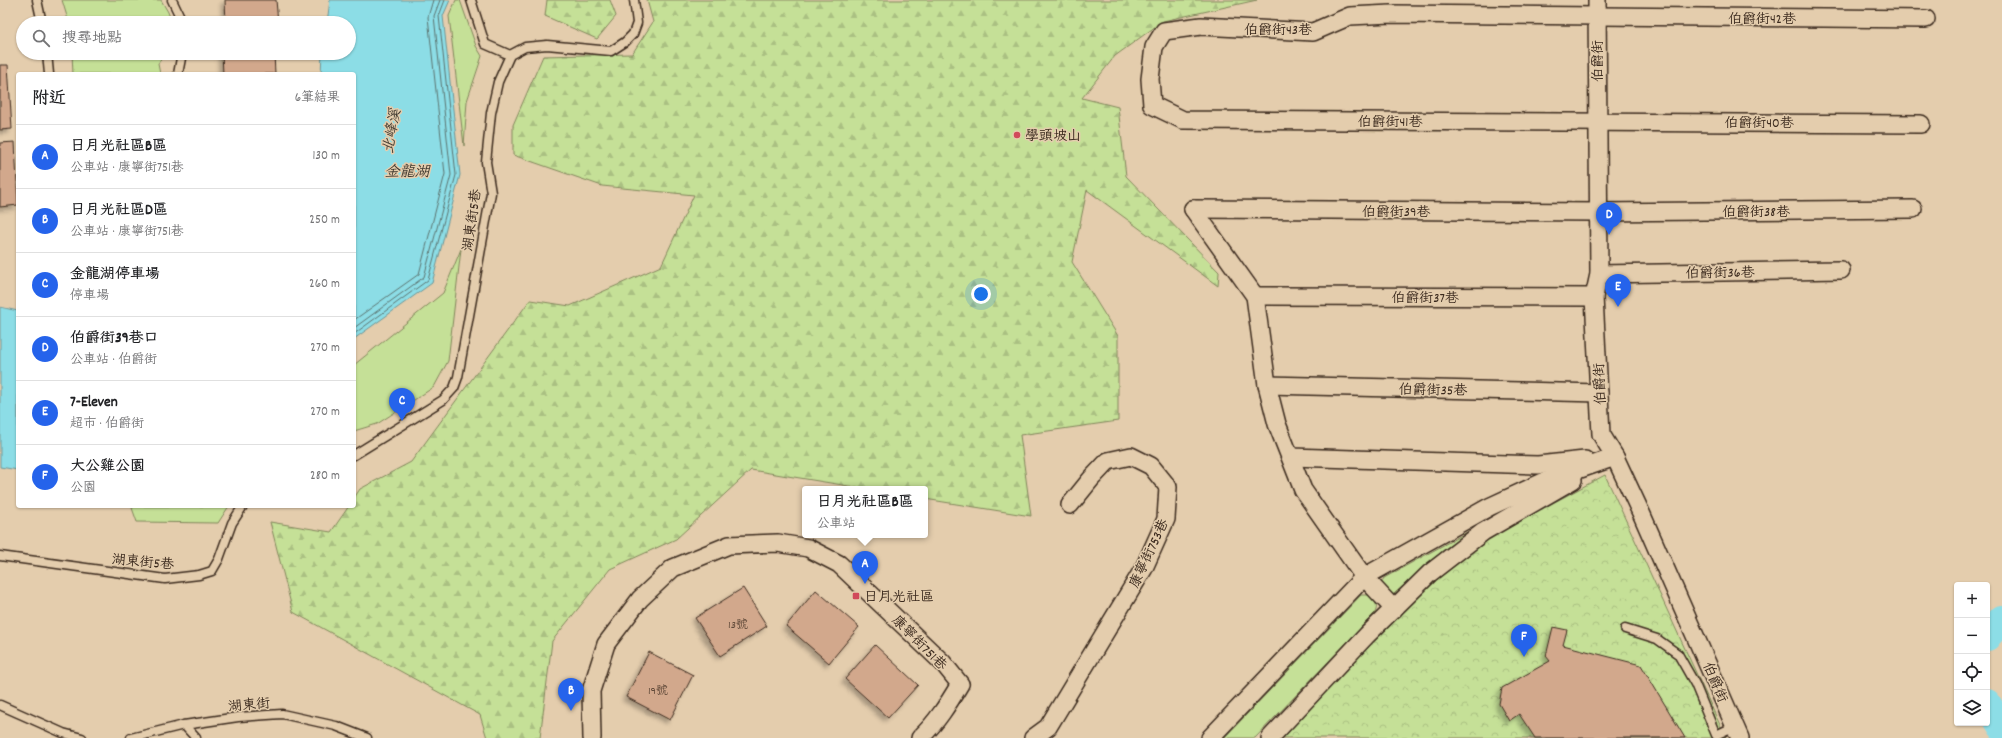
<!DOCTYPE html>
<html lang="zh-TW">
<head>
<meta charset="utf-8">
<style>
  :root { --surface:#fff; --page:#f6f6f6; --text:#202124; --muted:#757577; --line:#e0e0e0; --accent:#2563eb }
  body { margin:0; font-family:Dekko,"LXGW WenKai TC",sans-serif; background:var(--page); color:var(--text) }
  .controls { position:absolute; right:12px; bottom:12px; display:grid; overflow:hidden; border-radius:4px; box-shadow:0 1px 3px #0004 }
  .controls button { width:36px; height:36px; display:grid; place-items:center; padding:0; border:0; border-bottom:1px solid var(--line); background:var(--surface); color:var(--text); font:20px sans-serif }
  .you { position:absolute; left:981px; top:294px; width:14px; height:14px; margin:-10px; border:3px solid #fff; border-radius:50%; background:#1a73e8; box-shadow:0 0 0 6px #1a73e833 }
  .badge { display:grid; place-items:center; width:26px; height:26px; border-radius:50%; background:var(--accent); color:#fff; font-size:13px; font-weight:700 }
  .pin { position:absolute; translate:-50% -33px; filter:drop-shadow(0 1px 2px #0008) }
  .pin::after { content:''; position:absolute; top:21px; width:14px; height:12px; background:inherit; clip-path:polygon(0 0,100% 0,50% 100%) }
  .popup { position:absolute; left:802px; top:486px; width:126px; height:52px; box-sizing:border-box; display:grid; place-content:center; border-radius:4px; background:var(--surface); filter:drop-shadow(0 1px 3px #0005); font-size:13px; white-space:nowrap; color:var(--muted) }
  .popup b { font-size:15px; color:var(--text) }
  .popup::after { content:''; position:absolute; left:50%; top:100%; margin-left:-8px; border:8px solid transparent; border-top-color:var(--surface) }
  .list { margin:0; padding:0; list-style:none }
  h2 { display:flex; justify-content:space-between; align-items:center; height:52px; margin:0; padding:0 16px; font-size:17px }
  h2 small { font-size:13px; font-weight:400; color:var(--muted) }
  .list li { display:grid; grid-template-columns:26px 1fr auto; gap:12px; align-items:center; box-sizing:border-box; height:64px; padding:0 16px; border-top:1px solid var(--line) }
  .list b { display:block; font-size:15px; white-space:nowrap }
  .list p { margin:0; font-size:13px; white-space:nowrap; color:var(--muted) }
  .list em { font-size:13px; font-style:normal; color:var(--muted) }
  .icon { flex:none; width:22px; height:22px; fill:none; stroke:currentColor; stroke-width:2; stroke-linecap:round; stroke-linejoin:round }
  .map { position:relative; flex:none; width:2002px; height:738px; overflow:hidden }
  .search { position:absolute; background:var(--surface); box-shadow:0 1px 3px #0004; left:16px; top:16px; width:340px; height:44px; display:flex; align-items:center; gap:10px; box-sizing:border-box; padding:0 14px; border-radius:22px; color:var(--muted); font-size:15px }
  .panel { position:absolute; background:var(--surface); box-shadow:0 1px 3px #0004; left:16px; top:72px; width:340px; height:436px; border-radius:4px }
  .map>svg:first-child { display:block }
</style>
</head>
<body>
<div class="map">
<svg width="2002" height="738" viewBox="0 0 2002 738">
  <defs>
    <pattern id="forest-firs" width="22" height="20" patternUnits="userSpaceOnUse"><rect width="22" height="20" fill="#c5e097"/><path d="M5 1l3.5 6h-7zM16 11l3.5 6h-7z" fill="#aac082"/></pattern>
    <pattern id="park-crowns" width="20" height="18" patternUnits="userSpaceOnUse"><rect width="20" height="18" fill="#c5e097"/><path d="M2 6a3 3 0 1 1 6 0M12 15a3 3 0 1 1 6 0" fill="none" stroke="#aac082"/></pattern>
    <filter id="shadow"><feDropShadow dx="-3.5" dy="3.5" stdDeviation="2" flood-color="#0004"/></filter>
  </defs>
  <rect width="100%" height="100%" fill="#e4cdad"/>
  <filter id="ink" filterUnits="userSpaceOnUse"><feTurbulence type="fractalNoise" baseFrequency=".025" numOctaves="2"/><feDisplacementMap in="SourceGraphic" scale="8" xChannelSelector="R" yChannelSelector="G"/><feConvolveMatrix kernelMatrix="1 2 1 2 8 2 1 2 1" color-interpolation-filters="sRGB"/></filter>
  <g filter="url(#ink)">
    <!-- grass -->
    <g fill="#c5e097" stroke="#80855a">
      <polygon points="62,0 161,0 168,12 172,23 69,23"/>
      <polygon points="456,0 460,0 476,46 482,56 467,101 464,146 449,16"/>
      <polygon points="72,53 164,53 158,64 160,74 73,74"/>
      <polygon points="461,249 448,361 434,387 377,424 354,431 354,365 443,293"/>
      <polygon points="1552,485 1446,548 1394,594 1391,595 1381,583 1384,578"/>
      <polygon points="135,506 229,506 218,523 137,522 132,508"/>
      <path d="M1361,595H1369C1376,600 1379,607 1374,614L1255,738H1224Z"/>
    </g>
    <!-- forest -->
    <g fill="url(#forest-firs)" stroke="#80855a">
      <polygon points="547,0 610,0 616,16 597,39 545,16"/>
      <polygon points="647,0 1257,0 1163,21 1115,56 1082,98 1118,107 1126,176 1219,272 1218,286 1087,190 1072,262 1118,336 1118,421 1020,435 1031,516 925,499 925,489 867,489 751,470 676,539 610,569 552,641 540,738 487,738 480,715 293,612 270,522 331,532 349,506 354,506 354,498 360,489 411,462 530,300 570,306 661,266 694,195 602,186 513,155 513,125 543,56 632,54 653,22"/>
    </g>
    <!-- park -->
    <polygon fill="url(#park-crowns)" stroke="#80855a" points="1605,475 1726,738 1281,738 1431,582 1493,535"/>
    <!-- water -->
    <g fill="#8cdde6" stroke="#6c9596">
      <polygon points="330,0 450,0 443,16 460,175 432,283 354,339 354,74 321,74 322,53 349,53 349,23 327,23"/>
      <polygon points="0,307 18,311 18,470 0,467"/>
    </g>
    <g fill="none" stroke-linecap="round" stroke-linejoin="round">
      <!-- shore -->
      <g stroke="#5b726e" stroke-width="1">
        <polyline points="354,320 419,274 445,174 428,17 433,0"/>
        <polyline points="354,328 424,277 451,175 434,16 440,0"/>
        <polyline points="354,334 428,280 456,175 439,16 445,0"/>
      </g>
      <!-- river -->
      <g stroke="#8cdde6" stroke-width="28">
        <polyline points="1987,637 2002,619"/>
        <polyline points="1987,703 2002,727"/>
      </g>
    </g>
    <!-- building -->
    <g fill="#d2a88c" stroke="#3b2a1e" filter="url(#shadow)">
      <polygon points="225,0 276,0 278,23 226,23"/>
      <polygon points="222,53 274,53 275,74 223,74"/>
      <polygon points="0,65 8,65 12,129 0,130"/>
      <polygon points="15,142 18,205 0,207 0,143"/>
      <polygon points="743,588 767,626 720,656 695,618"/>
      <polygon points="816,590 859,627 829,663 786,626"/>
      <polygon points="1553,627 1567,630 1563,645 1641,665 1685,738 1535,738 1519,714 1509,721 1499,704 1502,688 1550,661 1546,656"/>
      <polygon points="875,645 918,685 888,718 845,679"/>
      <polygon points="649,652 693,675 670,720 626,697"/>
    </g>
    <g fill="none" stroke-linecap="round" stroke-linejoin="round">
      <!-- service casing -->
      <g stroke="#3b2a1e" stroke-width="11">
        <g id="service">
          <polyline points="37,0 42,23"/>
          <polyline points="172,0 183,23"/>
          <polyline points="471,0 485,44 510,55"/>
          <polyline points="47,53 49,74"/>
          <polyline points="178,74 182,53"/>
          <polyline points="354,455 443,400 454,388 458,377 491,193 486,162 491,113 498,82 510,55 525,47 547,45 611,51 625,42 633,34 637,23 634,0"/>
          <polyline points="0,556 165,579 199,575 212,571 219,559 232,523 243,506"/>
          <polyline points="1625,629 1657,639 1678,654 1695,684 1716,735 1735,726"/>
          <polyline points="0,705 63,733 82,738"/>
          <polyline points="184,725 196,738"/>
          <polyline points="131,738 184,725 238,717 282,714 336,726 367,738"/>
        </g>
      </g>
      <!-- minor casing -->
      <g stroke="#3b2a1e" stroke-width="20">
        <g id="minor">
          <polyline points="1597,0 1599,274 1594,297 1601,434 1615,457 1642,515 1740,738"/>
          <polyline points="1921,124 1183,120 1152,105 1150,79 1154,47 1164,31 1201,26 1313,32 1350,16 1391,14 1926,19"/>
          <polyline points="1193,209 1599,212 1913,209"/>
          <polyline points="1193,209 1255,296 1267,385 1277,424 1303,490 1364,577 1394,609"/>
          <polyline points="1599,274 1841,270"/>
          <polyline points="1255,296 1594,297"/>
          <polyline points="1267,385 1599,393"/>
          <polyline points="1291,457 1538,465 1585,460"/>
          <path d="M592,738L591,691L606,644L640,599L673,568L729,545L778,543L808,548L839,564L943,663L960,684C948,704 937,722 920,738"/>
          <polyline points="1033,738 1048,727 1144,568 1166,519 1168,487 1151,466 1131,456 1108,461 1091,479 1070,505"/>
          <polyline points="1210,738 1364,577 1489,507 1543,482 1615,457"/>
          <polyline points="1270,738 1367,635 1430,573 1483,532 1573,480"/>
        </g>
      </g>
      <!-- service -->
      <use href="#service" stroke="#e4cdad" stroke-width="8"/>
      <!-- minor -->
      <use href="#minor" stroke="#e4cdad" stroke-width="17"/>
    </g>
  </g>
  <!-- markers -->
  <g fill="#d1495b" stroke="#e4cdad" stroke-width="1.5">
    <circle cx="1017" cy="135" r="4"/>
    <rect x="852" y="592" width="8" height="8" rx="2"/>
  </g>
  <g text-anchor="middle" stroke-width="3" stroke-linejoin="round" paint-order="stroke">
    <!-- number labels -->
    <g font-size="12" fill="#614a3a">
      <text x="738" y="628">13號</text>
      <text x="658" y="694">19號</text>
    </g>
    <!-- street labels -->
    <g font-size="14" fill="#3b2a1e" stroke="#e4cdad">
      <text x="1762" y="23">伯爵街42巷</text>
      <text x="1278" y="34">伯爵街43巷</text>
      <text transform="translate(1597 61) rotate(-90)" y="5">伯爵街</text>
      <text x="1390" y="126">伯爵街41巷</text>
      <text x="1759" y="127">伯爵街40巷</text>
      <text x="1396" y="216">伯爵街39巷</text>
      <text x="1756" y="216">伯爵街38巷</text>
      <text transform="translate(471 220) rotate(-82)" y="5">湖東街5巷</text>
      <text transform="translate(1720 272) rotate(-1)" y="5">伯爵街36巷</text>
      <text x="1425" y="302">伯爵街37巷</text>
      <text transform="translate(1599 384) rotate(-93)" y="5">伯爵街</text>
      <text transform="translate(1433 389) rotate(1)" y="5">伯爵街35巷</text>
      <text transform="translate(1148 553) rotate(-65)" y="5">康寧街753巷</text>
      <text transform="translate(143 561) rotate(5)" y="5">湖東街5巷</text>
      <text transform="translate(920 642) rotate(45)" y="5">康寧街751巷</text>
      <text transform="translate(1716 682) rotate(67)" y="5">伯爵街</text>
      <text transform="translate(249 704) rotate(-5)" y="5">湖東街</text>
    </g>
    <!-- poi labels -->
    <g font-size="14" fill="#3b2a1e" stroke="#e4cdad" text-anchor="start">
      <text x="1025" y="140">學頭坡山</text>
      <text x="864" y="601">日月光社區</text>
    </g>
    <!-- water labels -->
    <g font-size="15" font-style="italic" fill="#433c32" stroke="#e4cdad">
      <text transform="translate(391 131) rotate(-80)" y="5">北峰溪</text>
      <text x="407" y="176">金龍湖</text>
    </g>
  </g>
</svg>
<div class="controls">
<button>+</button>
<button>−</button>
<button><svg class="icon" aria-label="locate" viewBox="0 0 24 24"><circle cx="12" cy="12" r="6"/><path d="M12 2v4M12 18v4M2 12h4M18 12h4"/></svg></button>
<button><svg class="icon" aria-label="layers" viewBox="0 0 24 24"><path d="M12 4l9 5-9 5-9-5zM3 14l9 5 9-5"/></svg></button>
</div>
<div class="you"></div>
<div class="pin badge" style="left:865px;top:584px">A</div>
<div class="popup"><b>日月光社區B區</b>公車站</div>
<div class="pin badge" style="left:571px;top:711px">B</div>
<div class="pin badge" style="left:402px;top:421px">C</div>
<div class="pin badge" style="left:1609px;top:235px">D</div>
<div class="pin badge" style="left:1618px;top:307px">E</div>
<div class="pin badge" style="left:1524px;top:657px">F</div>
<div class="search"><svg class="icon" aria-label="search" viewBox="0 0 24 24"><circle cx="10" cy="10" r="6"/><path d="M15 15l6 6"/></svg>搜尋地點</div>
<section class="panel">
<h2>附近<small>6筆結果</small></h2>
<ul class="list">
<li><span class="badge">A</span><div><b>日月光社區B區</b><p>公車站 · 康寧街751巷</p></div><em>130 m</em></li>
<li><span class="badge">B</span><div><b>日月光社區D區</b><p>公車站 · 康寧街751巷</p></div><em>250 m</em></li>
<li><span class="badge">C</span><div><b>金龍湖停車場</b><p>停車場</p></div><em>260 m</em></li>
<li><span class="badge">D</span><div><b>伯爵街39巷口</b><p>公車站 · 伯爵街</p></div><em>270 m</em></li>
<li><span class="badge">E</span><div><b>7-Eleven</b><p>超市 · 伯爵街</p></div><em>270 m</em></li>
<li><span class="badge">F</span><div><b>大公雞公園</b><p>公園</p></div><em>280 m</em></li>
</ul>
</section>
</div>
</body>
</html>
